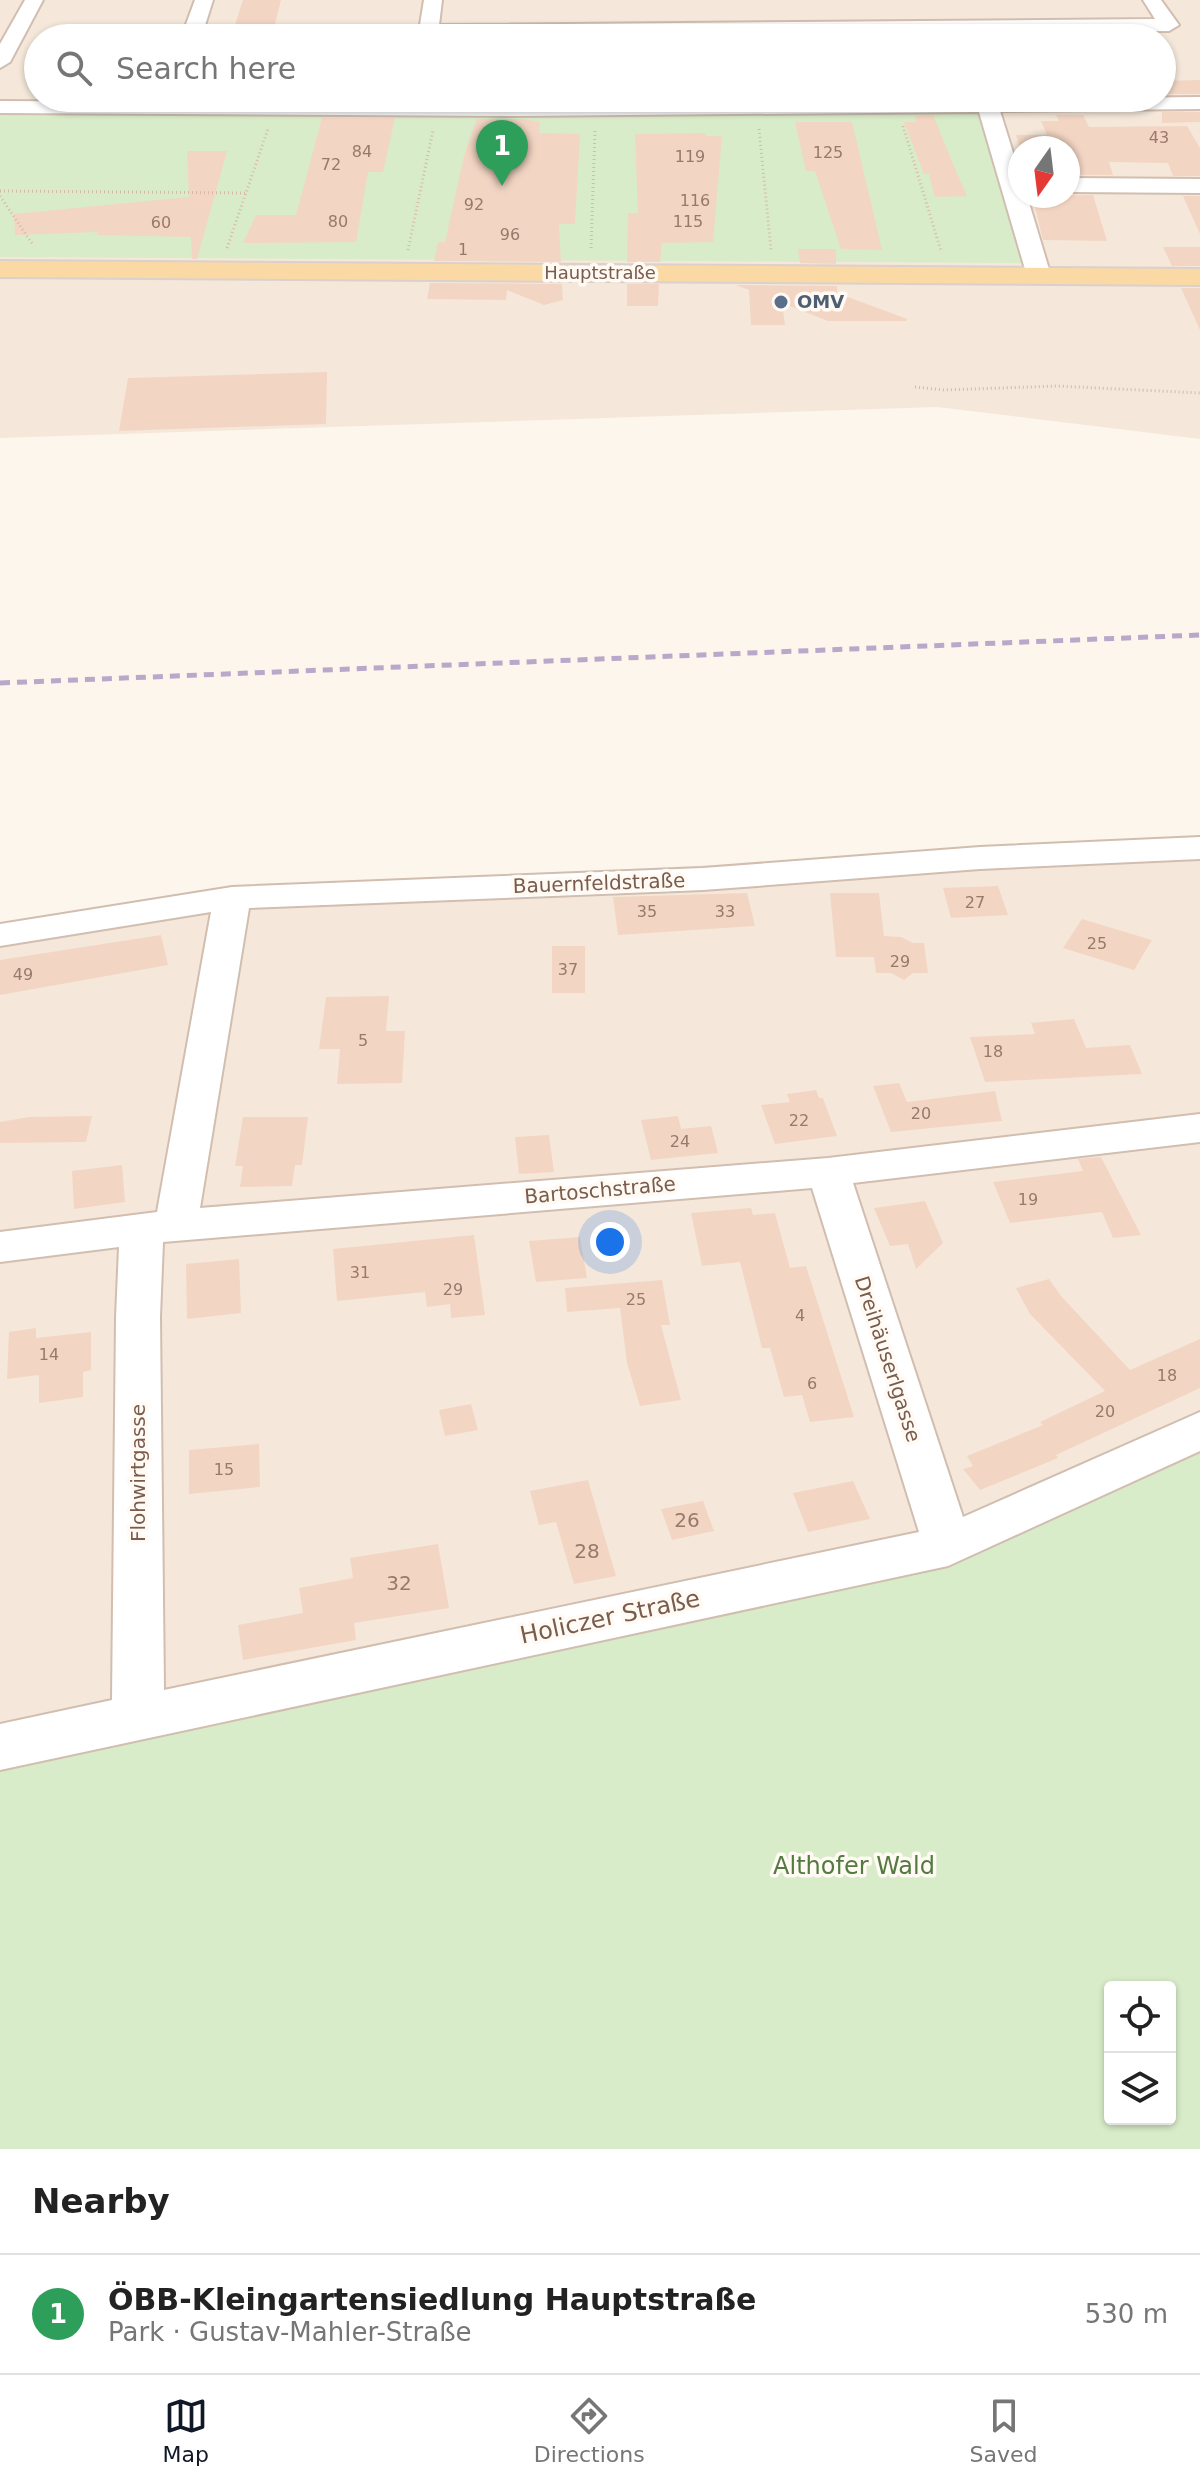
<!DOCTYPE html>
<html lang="en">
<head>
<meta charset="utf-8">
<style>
  :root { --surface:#fff; --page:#f6f6f6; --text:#222; --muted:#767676; --line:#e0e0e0; --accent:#111827 }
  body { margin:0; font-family:"DejaVu Sans",sans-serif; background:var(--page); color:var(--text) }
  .controls { position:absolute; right:24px; bottom:24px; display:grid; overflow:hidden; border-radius:8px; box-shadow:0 2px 6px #0004 }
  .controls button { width:72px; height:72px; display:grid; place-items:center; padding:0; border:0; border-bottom:2px solid var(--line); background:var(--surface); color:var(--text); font:40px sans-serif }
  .compass { position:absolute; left:1008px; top:136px; width:72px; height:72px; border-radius:50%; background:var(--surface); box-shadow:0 2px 6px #0004; rotate:194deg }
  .you { position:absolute; left:610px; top:1242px; width:28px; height:28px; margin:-20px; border:6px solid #fff; border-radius:50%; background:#1a73e8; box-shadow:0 0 0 12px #1a73e833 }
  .badge { display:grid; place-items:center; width:52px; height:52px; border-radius:50%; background:var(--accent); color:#fff; font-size:26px; font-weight:700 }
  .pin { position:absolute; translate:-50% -66px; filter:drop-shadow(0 2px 4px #0008) }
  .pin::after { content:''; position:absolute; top:42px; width:28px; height:24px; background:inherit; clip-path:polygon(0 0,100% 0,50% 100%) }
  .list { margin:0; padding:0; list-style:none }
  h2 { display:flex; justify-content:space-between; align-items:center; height:104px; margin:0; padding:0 32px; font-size:34px }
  h2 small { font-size:26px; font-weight:400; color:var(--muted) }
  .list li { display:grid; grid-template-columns:52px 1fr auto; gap:24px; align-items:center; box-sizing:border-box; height:120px; padding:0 32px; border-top:2px solid var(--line) }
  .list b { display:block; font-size:30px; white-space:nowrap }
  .list p { margin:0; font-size:26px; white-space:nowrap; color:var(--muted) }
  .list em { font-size:26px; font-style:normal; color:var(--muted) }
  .icon { flex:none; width:44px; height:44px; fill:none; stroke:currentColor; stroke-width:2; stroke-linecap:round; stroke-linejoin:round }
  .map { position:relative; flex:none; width:1200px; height:2149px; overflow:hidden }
  .search { position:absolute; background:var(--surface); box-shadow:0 2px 6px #0004; left:24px; right:24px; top:24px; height:88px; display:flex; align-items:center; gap:20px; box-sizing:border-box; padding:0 28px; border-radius:44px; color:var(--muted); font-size:30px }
  .sheet { height:224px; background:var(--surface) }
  nav { display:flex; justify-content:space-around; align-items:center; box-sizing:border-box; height:112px; border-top:2px solid var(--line); background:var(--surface); font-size:22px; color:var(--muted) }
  nav a { display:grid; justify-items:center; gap:4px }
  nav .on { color:var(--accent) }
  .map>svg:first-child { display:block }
</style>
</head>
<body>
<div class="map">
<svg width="1200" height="2149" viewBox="0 0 1200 2149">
  <rect width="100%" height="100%" fill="#fdf6ec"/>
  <!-- residential -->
  <g fill="#f5e8da" fill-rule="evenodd">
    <path d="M0,0H1200V439L937,407L0,438ZM38,38H1162V98H38ZM1020,148H1068V196H1020Z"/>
    <polygon points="1200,841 1200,1445 956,1556 0,1759 0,924 224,889"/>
  </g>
  <!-- green -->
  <g fill="#d8ecc9" fill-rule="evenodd">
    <polygon points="0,110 981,110 1025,263 0,257"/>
    <path d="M1200,1445V2149H0V1769L956,1556ZM1110,1987H1170V2119H1110Z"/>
  </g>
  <!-- building -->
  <g fill="#f3d5c3">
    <polygon points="243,0 281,0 273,32 232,34"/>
    <polygon points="1200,80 1200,94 1162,94 1162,81"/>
    <polygon points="1162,112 1200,112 1200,122 1162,123"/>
    <polygon points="933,115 956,171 967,196 935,197 929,174 924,174 904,122 916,122 915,116"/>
    <polygon points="1056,115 1083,115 1089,127 1187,126 1200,148 1200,176 1173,176 1168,163 1109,162 1113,175 1068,175 1068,148 1020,148 1016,135 1047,135 1041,121 1059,121"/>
    <polygon points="322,118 395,118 383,172 368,172 356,242 243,243 256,215 296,215"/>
    <polygon points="477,119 524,119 540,122 539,133 580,134 575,224 559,224 561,262 434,261 438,242 445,242 464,156"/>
    <polygon points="795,122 852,122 882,250 841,249 815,171 806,171"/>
    <polygon points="706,133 706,136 722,136 713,242 662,243 660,262 627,262 628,213 638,213 635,134"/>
    <polygon points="187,151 227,151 197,259 192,259 191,237 97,235 98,232 15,235 14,214 189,197"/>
    <polygon points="1093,195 1107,241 1043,240 1032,196"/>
    <polygon points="1183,196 1200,196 1200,234"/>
    <polygon points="1163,247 1200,247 1200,266 1172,266"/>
    <polygon points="798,249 836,249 836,264 800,263"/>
    <polygon points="430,283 562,284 563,300 544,305 507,290 506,300 427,299"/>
    <polygon points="627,284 659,284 658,306 627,306"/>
    <polygon points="736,285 837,286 837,293 907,319 906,321 828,321 782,303 785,325 751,325 749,290"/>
    <polygon points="1181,288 1200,288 1200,330"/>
    <polygon points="327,372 326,424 119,431 128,378"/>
    <polygon points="998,886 1008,915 951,918 943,888"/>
    <polygon points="747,893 755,926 618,935 613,897"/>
    <polygon points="830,893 879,893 884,936 901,937 913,943 924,943 928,973 913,973 904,980 891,973 876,973 874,957 836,957"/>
    <polygon points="1082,919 1152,940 1134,970 1063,948"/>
    <polygon points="161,935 168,965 0,995 0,960"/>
    <rect x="552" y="946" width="33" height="47"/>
    <polygon points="389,996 386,1031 405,1031 402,1083 337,1084 340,1049 319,1049 326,997"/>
    <polygon points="1074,1019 1086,1048 1130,1045 1142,1074 985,1082 970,1037 1035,1034 1031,1023"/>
    <polygon points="899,1083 907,1102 995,1091 1002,1121 891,1132 873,1086"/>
    <polygon points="816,1090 819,1098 823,1098 837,1136 775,1144 761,1105 790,1102 787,1094"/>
    <polygon points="92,1116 86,1142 0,1143 0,1122 29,1117"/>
    <polygon points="678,1116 681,1129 711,1126 718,1153 651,1160 641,1120"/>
    <polygon points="243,1117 308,1117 302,1165 295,1165 292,1186 240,1187 243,1166 235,1166"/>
    <polygon points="549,1135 554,1172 519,1174 515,1137"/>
    <polygon points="1101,1157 1141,1235 1113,1238 1102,1212 1010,1223 993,1182 1083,1171 1078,1159"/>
    <polygon points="122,1165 125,1202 74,1209 72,1171"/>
    <polygon points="925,1201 943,1243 916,1269 908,1244 890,1246 874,1208"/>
    <polygon points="751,1208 753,1215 775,1213 790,1268 806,1266 854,1417 810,1422 802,1395 784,1397 770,1348 762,1348 740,1262 702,1266 691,1213"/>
    <polygon points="474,1235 485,1315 451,1318 450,1304 427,1307 425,1292 337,1301 333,1249"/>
    <polygon points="580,1237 587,1278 536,1282 529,1241"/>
    <polygon points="239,1259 241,1313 187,1319 186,1264"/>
    <polygon points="1049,1279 1061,1296 1130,1370 1200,1339 1200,1388 1056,1455 1058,1458 980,1490 963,1469 973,1466 967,1456 1043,1425 1040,1422 1105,1391 1030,1314 1016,1288"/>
    <polygon points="662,1280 670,1325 661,1325 681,1400 640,1406 627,1363 620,1308 567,1312 565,1288"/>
    <polygon points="36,1328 36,1338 91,1332 91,1370 83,1372 83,1397 39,1403 39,1375 7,1379 9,1332"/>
    <polygon points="471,1404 478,1430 445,1436 439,1410"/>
    <polygon points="259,1444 260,1487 189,1494 189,1450"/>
    <polygon points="588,1480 616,1576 574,1584 556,1522 539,1525 530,1491"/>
    <polygon points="853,1481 870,1519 808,1532 793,1493"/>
    <polygon points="703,1501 714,1531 672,1540 661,1509"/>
    <polygon points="438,1544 449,1608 354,1623 356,1640 243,1660 238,1625 303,1613 299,1588 353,1578 350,1558"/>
  </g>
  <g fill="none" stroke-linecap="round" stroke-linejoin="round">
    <!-- street casing -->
    <g stroke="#d1beb0" stroke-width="4">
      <g id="street">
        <polygon points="25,0 43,0 10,62 0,68 0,44"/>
        <polygon points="195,0 213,0 201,38 181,38"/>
        <polygon points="424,0 442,0 439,25 1155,19 1143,0 1161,0 1179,25 1169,31 429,37 419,31"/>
        <polygon points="1200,97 1200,109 1000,111 1020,175 1020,196 1027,196 1051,276 1048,281 1030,281 1027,276 979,112 517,116 0,113 0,101 517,104"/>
        <polygon points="1068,178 1200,179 1200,193 1068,192"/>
        <path d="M1200,837V859L980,869L703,890L249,908L200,1208L828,1158L1200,1114V1142L853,1183L963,1517L1200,1412V1451L948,1566L0,1770V1724L112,1700L116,1317L119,1247L0,1262V1232L157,1212L211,912L0,946V924L232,887L703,868L980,847ZM812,1188L919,1532L164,1690L160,1317L163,1242Z"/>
      </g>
    </g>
    <!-- primary casing -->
    <g stroke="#dad1cd" stroke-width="4">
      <polygon id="primary" points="0,261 1200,269 1200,285 0,277"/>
    </g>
    <!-- path -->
    <g stroke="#d9b8a5" stroke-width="3" stroke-dasharray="1 3" stroke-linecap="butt">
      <polyline points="903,126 941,251"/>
      <polyline points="759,129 771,250"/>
      <polyline points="0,191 246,193"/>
      <polyline points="0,196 33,245"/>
      <polyline points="227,248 268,129"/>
      <polyline points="591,248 595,130"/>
      <polyline points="408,250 433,130"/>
      <polyline points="915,387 944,390 1057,386 1200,393"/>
    </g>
    <!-- street -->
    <use href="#street" fill="#fff" fill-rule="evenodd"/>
    <!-- primary -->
    <use href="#primary" fill="#fbd9a5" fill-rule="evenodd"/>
    <!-- rail -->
    <polyline stroke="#b9a8c9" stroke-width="5" stroke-dasharray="10 7" stroke-linecap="butt" points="0,683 1200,635"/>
  </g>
  <!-- markers -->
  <circle fill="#5c6f8a" stroke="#fffaf3" stroke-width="3" cx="781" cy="302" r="8"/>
  <g text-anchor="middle" stroke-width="7" stroke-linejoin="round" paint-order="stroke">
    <!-- number labels -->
    <g font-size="16" fill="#987a6a">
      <text x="1159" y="143">43</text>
      <text x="362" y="157">84</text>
      <text x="828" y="158">125</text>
      <text x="690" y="162">119</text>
      <text x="331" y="170">72</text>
      <text x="695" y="206">116</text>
      <text x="474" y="210">92</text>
      <text x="338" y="227">80</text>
      <text x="688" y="227">115</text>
      <text x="161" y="228">60</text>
      <text x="510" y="240">96</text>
      <text x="463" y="255">1</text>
      <text x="975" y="908">27</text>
      <text x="647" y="917">35</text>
      <text x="725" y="917">33</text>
      <text x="1097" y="949">25</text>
      <text x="900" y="967">29</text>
      <text x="568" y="975">37</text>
      <text x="23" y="980">49</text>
      <text x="363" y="1046">5</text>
      <text x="993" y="1057">18</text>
      <text x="921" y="1119">20</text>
      <text x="799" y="1126">22</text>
      <text x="680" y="1147">24</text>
      <text x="1028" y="1205">19</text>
      <text x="360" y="1278">31</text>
      <text x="453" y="1295">29</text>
      <text x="636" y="1305">25</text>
      <text x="800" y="1321">4</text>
      <text x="49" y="1360">14</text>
      <text x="1167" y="1381">18</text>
      <text x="812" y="1389">6</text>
      <text x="1105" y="1417">20</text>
      <text x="224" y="1475">15</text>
    </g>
    <!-- far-street labels -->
    <g font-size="18" fill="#7a5c4d" stroke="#fffaf3">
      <text x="600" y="279">Hauptstraße</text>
    </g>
    <!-- far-service labels -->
    <g font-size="18" font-weight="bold" fill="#4e5e75" stroke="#fffaf3" text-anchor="start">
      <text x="797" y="308">OMV</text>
    </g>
    <!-- street labels -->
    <g font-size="20" fill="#7a5c4d" stroke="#fffaf3">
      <text transform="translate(599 883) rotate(-2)" y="7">Bauernfeldstraße</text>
      <text transform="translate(600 1190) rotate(-5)" y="7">Bartoschstraße</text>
      <text transform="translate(888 1359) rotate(72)" y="7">Dreihäuserlgasse</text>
      <text transform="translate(138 1473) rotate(-90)" y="7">Flohwirtgasse</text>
    </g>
    <!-- near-number labels -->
    <g font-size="20" fill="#987a6a">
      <text x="687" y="1527">26</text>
      <text x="587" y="1558">28</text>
      <text x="399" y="1590">32</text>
    </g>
    <!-- near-street labels -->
    <g font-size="24" fill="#7a5c4d" stroke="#fffaf3">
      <text transform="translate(610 1617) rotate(-12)" y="8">Holiczer Straße</text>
    </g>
    <!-- near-park labels -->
    <g font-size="24" fill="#537a41" stroke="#fffaf3">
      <text x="854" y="1874">Althofer Wald</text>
    </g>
  </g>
</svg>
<div class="controls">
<button><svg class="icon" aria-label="locate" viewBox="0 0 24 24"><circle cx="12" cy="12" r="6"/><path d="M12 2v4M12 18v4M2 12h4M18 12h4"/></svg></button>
<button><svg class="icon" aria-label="layers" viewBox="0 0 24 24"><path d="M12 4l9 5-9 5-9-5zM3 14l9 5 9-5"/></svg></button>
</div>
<svg class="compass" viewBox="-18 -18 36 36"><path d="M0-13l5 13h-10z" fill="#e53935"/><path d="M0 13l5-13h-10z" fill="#767676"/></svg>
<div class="you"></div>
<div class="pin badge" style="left:502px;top:186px;background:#2e9e5b">1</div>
<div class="search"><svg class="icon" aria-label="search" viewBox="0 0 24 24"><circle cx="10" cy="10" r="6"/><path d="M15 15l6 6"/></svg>Search here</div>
</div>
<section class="sheet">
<h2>Nearby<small></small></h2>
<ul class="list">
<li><span class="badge" style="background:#2e9e5b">1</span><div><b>ÖBB-Kleingartensiedlung Hauptstraße</b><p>Park · Gustav-Mahler-Straße</p></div><em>530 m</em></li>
</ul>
</section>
<nav>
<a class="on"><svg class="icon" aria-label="map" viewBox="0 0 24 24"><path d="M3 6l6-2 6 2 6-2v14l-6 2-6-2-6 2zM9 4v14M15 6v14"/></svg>Map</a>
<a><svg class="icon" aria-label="directions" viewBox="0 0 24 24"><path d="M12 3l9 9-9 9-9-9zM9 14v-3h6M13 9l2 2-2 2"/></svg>Directions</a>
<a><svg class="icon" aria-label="saved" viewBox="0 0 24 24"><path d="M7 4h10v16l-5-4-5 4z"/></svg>Saved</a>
</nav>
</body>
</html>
